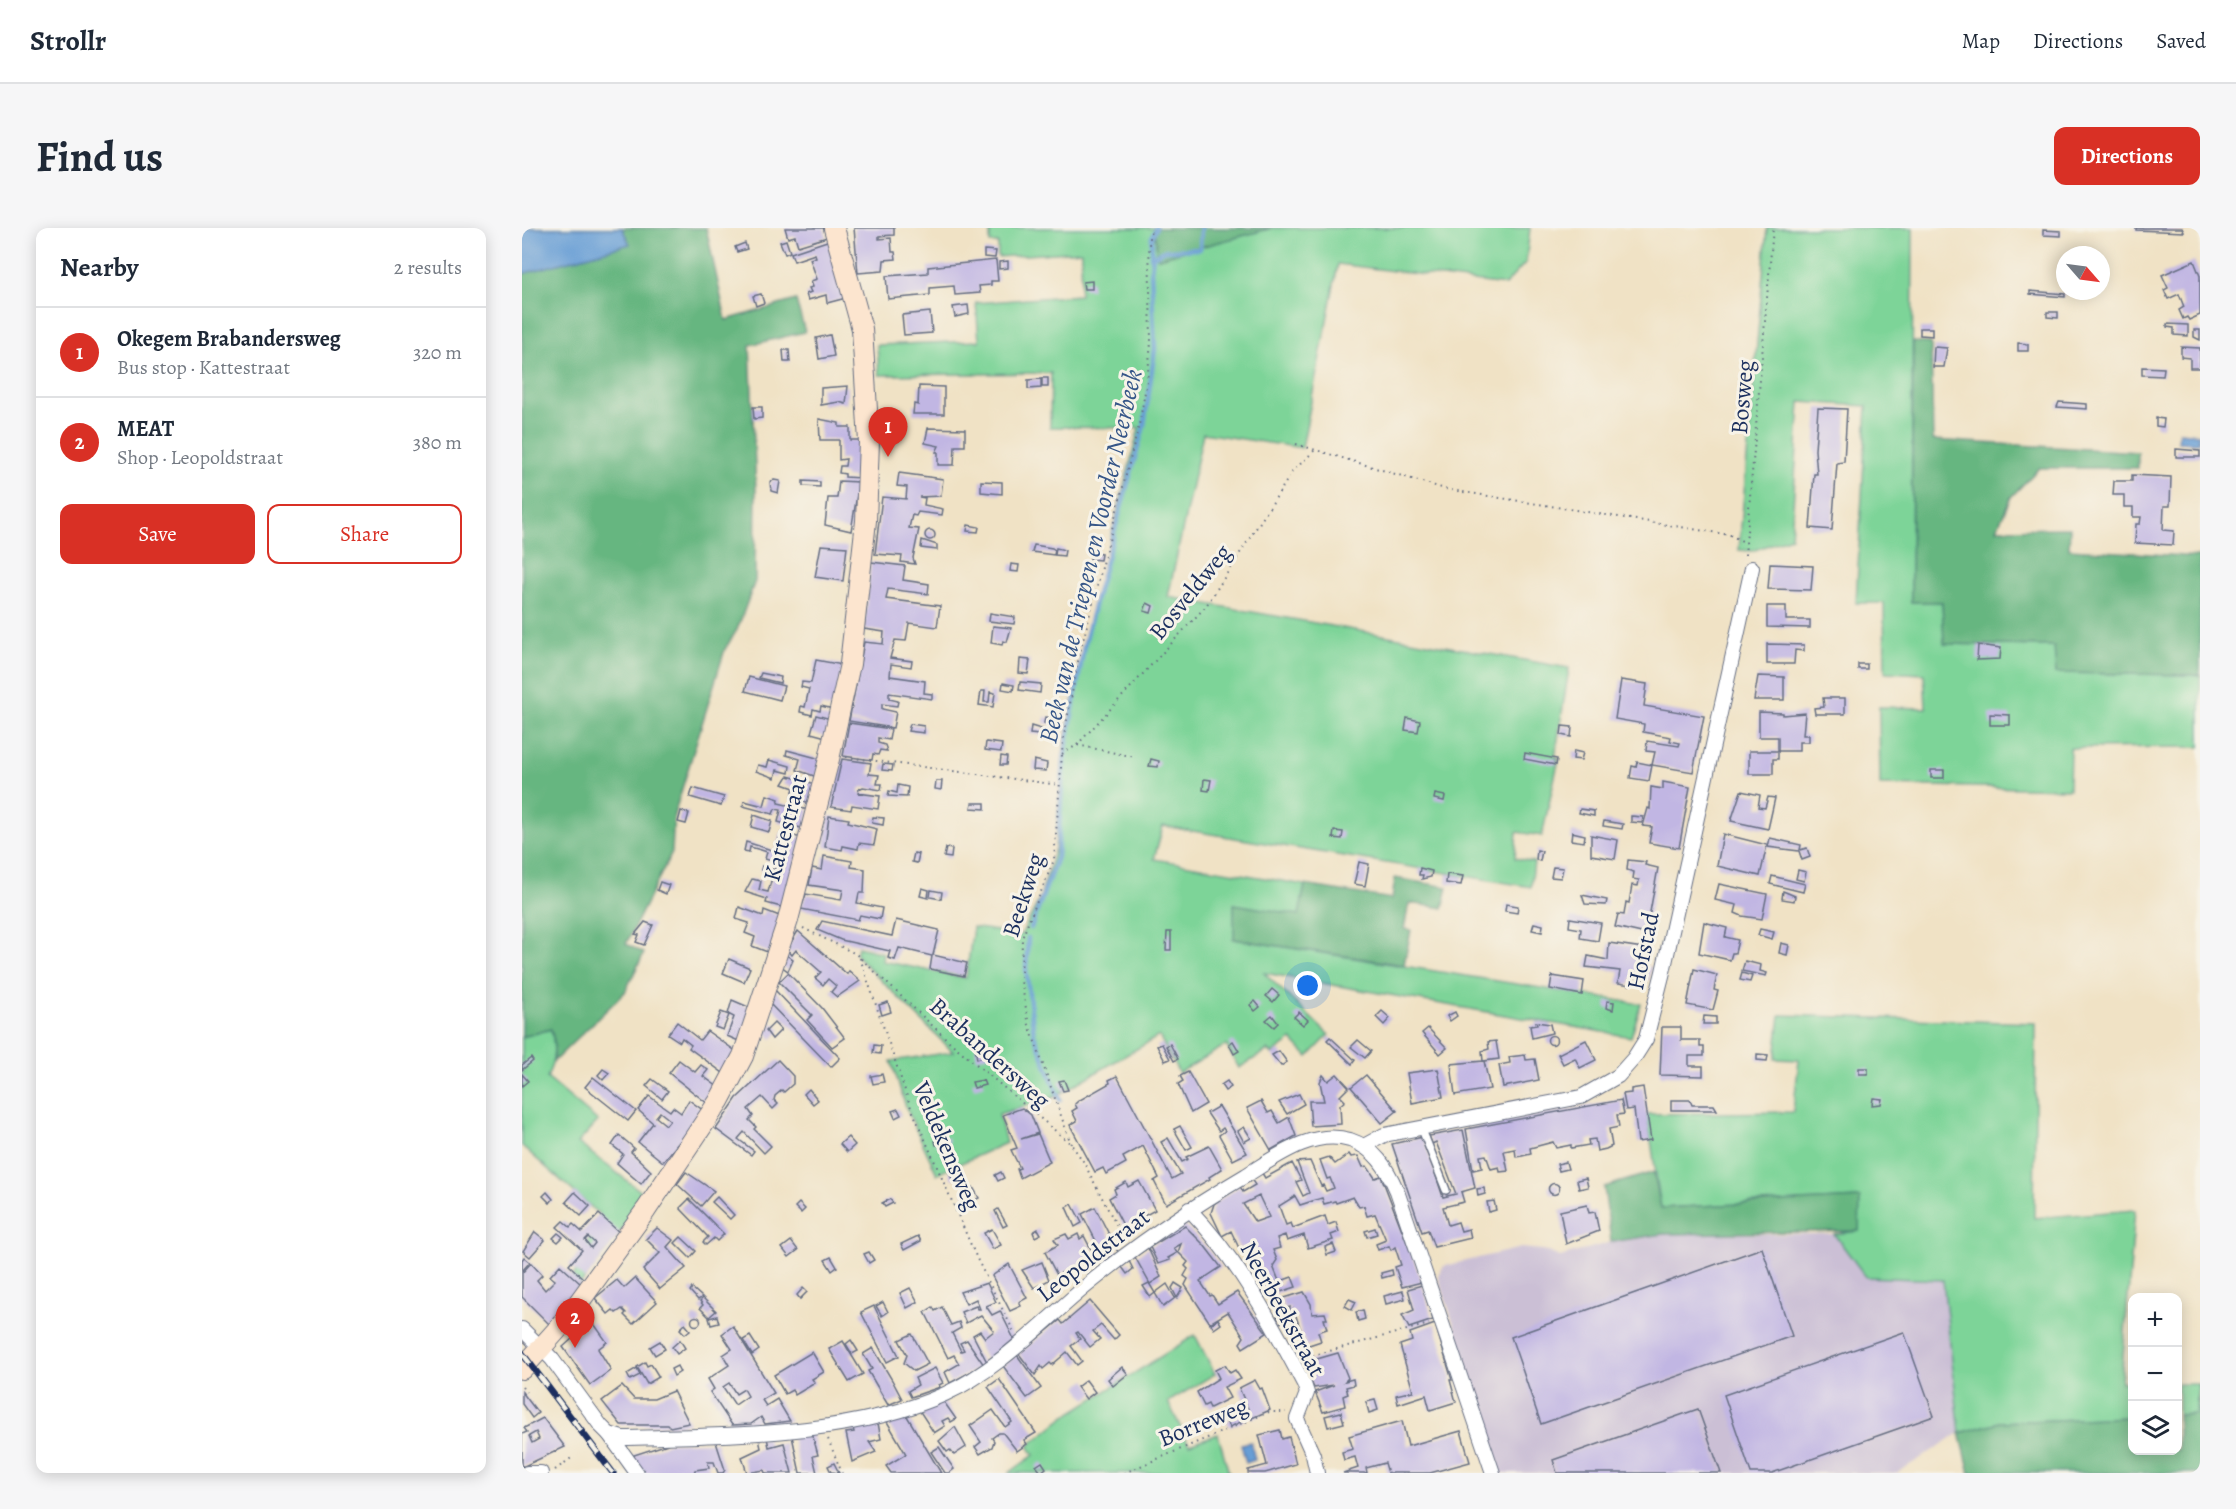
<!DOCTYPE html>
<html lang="en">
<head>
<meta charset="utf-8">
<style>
  :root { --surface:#fff; --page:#f6f6f7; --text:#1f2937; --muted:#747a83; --line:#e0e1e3; --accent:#d93025 }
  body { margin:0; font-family:Alegreya,serif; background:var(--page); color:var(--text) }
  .controls { position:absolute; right:18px; bottom:18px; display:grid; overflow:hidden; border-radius:12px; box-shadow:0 3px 15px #0003 }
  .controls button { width:54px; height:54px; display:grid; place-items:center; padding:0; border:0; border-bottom:2px solid var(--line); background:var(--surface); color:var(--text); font:30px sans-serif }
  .compass { position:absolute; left:1534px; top:18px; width:54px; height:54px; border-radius:50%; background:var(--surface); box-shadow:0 3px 15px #0003; rotate:118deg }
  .you { position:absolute; left:786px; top:758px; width:21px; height:21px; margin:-15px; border:4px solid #fff; border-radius:50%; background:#1a73e8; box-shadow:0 0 0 9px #1a73e833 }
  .badge { display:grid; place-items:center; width:39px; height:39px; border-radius:50%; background:var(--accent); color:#fff; font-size:20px; font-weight:700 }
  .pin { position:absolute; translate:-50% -50px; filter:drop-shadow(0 2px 3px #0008) }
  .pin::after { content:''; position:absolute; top:32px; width:21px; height:18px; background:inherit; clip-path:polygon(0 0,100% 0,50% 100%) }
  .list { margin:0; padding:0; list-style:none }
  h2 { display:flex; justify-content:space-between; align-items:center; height:78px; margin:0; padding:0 24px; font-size:26px }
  h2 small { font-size:20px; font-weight:400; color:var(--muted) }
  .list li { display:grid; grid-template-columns:39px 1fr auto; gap:18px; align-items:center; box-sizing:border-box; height:90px; padding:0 24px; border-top:2px solid var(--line) }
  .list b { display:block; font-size:22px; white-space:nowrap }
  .list p { margin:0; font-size:20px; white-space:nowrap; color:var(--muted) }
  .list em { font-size:20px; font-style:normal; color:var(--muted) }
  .actions { display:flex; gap:12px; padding:18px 24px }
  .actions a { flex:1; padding:14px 0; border:2px solid var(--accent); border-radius:12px; text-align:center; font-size:21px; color:var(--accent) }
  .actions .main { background:var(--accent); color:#fff }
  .icon { flex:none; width:33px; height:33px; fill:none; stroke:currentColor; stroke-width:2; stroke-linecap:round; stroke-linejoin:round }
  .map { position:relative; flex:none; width:1678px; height:1245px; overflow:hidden; border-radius:12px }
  header { display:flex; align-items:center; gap:36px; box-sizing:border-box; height:84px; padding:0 30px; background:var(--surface); border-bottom:2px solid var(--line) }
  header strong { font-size:28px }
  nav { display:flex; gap:33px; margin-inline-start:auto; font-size:21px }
  .intro { display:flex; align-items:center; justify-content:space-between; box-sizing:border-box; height:144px; padding:0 36px }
  h1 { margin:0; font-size:42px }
  .button { padding:15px 27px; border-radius:12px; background:var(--accent); color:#fff; font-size:21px; font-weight:700 }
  main { display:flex; gap:36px; padding:0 36px }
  aside { flex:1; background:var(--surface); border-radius:12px; box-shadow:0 3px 15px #0003 }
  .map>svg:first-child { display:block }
</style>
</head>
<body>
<header>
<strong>Strollr</strong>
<nav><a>Map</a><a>Directions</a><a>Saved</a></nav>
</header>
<div class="intro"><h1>Find us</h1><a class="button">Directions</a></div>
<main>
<aside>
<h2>Nearby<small>2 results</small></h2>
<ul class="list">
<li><span class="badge">1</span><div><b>Okegem Brabandersweg</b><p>Bus stop · Kattestraat</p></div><em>320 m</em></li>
<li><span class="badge">2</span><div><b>MEAT</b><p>Shop · Leopoldstraat</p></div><em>380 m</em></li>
</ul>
<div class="actions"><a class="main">Save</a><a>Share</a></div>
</aside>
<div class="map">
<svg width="1678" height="1245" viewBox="0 0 1678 1245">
  <rect width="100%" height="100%" fill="#f7f3e8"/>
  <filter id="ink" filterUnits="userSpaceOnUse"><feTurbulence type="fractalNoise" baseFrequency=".0167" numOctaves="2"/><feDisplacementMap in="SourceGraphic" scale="12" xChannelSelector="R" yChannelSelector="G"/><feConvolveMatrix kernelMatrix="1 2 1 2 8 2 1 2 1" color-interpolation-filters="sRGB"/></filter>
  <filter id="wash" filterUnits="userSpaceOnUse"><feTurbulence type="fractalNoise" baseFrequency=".008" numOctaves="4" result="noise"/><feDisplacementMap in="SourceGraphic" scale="24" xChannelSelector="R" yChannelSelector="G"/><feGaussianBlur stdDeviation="1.35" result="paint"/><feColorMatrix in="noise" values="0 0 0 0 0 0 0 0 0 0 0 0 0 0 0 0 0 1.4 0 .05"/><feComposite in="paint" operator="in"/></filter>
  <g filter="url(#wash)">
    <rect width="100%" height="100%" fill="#f0e2c5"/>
    <!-- industrial -->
    <polygon fill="#cbbfd5" points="1141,1006 1312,1006 1344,1048 1421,1052 1438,1205 1375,1245 979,1245 916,1047 922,1038 999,1020 1021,1022 1038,1029 1089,1014"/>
    <!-- green -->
    <g fill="#7dd498" stroke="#4c827b" stroke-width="1.5">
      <polygon points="468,0 632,0 636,30 750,0 1008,0 1004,34 983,57 816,36 780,220 681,205 646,369 1047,440 1033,530 1037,530 1020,608 995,604 993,630 1012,634 1009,659 641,598 632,631 783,657 778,687 712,711 1119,776 1109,809 742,745 807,807 786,829 770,812 750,826 746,822 717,840 704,817 657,845 637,808 530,870 477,886 484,915 415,946 385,882 369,833 431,824 334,727 336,719 361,725 360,733 444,750 451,699 499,707 518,670 533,620 542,519 561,417 617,200 528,199 529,145 357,147 355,117 457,113 454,75 558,67 560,23 476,29 476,15 468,15"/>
      <polygon points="1245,0 1391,0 1389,374 1420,374 1423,416 1533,418 1534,445 1678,447 1678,519 1548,520 1547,561 1358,557 1357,479 1404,480 1402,446 1363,444 1362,375 1334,375 1345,178 1278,174 1269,309 1230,323 1217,322"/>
      <polygon points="1258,787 1514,795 1512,990 1613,982 1599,1154 1610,1155 1610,1189 1477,1194 1438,1205 1421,1052 1344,1049 1312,1006 1337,1003 1337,970 1139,980 1125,886 1271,884 1277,832 1253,831"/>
      <path d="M29,801C34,820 32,833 25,850L76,893L56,915L125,968L35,1088L77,986L0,918V809Z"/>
      <polygon points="673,1107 693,1146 646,1174 667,1216 696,1206 707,1245 487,1245 512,1227 506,1218 542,1189"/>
      <polygon points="1656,1156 1676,1156 1674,1186 1656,1187"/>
    </g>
    <!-- forest -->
    <g fill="#66b680" stroke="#40726f" stroke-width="1.5">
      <polygon points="0,0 184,0 204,92 274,72 283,104 228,117 234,263 233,353 215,402 203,421 152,587 150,624 104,716 122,725 103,764 32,833 32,813 29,801 0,809"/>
      <polygon points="632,0 750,0 636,30"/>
      <polygon points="1391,114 1409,115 1411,212 1616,224 1616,240 1517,240 1489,269 1475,301 1548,300 1547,321 1678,329 1678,447 1534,445 1532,418 1422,416 1420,374 1389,374"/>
      <polygon points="873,650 926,659 921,680 887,675 882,701 889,702 882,737 712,711 712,676 777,687 783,657 870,671"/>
      <polygon points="1132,944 1139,980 1338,970 1337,1003 1141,1006 1089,1014 1082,959"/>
      <polygon points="1676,1156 1678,1245 1448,1245 1438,1205 1477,1194 1610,1189 1610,1222 1656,1222 1656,1187 1674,1186"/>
    </g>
    <!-- water -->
    <g fill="#679ed5" stroke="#41669a" stroke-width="1.5">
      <polygon points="0,0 100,0 108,16 0,46"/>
      <polygon points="1657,204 1677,206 1676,215 1656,214"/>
      <polygon points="729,1214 733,1232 724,1235 719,1216"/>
    </g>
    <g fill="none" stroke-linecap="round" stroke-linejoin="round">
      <!-- stream -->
      <g stroke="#679ed5" stroke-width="4.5">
        <polyline points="629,29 630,8 634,0"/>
        <polyline points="509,700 535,629 542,531 562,419 576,362 622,198 633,121 629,43 631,28 644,22 678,21 679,0"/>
        <polyline points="506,710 504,741 512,806 538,872"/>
      </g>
    </g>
    <g id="blocks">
      <!-- building -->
      <g fill="#c1b6e3" fill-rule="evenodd">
        <polygon points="263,0 302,0 305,9 276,18 273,8 266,10"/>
        <polygon points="332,0 372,0 372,7 357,8 357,11 369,10 370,24 373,24 374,31 362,32 361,43 336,45"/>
        <polygon points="1614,0 1660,0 1662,4 1614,2"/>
        <polygon points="1521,2 1539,3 1539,8 1521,7"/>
        <polygon points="264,12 268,24 263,26 258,14"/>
        <polygon points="308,12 324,70 305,75 304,67 286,72 284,66 289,64 287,60 291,59 289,53 295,51 288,31 294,29 293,26 272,33 269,25"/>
        <polygon points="223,15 225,21 215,24 213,19"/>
        <polygon points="462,22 474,23 473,30 462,29"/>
        <polygon points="474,32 476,53 469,53 469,57 457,58 458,65 433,67 432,58 408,60 408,67 366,71 364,48 406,45 406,39"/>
        <polygon points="486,33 486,40 477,41 477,34"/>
        <polygon points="1672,33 1678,48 1678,87 1667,92 1665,89 1661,91 1657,82 1662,79 1657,66 1646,71 1642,62 1646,60 1640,47"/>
        <polygon points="570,53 570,61 562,61 561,54"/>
        <polygon points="1508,63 1543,66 1543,69 1508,66"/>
        <polygon points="239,66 242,75 234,78 231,68"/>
        <polygon points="446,77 447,86 433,89 431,79"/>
        <polygon points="408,84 410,105 382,107 380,87"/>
        <polygon points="1525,84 1536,84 1536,90 1525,89"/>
        <polygon points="1645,96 1666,97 1666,108 1652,107 1652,100 1645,99"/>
        <polygon points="1398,100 1410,100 1410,108 1398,107"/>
        <polygon points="1672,102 1678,102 1678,112 1672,109"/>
        <polygon points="308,107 312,128 297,131 294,110"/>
        <polygon points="1496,115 1506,116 1506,123 1496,123"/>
        <polygon points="1412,119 1425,120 1422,139 1411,139"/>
        <polygon points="1659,119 1678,120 1678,140 1668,140 1668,130 1659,129"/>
        <polygon points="261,122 267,122 268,134 262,134"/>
        <polygon points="1620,139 1642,140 1641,148 1620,147"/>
        <rect x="520" y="150" width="6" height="9"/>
        <polygon points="519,151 519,160 506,161 506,152"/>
        <polygon points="326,158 324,176 317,174 299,177 299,160"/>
        <polygon points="397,158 422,159 422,186 391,186 392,176 396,177"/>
        <polygon points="1537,174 1565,176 1565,181 1535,179"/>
        <polygon points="231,179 240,179 240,190 232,191"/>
        <polygon points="1296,180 1325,181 1322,234 1315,235 1310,302 1288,300 1292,246 1295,246 1293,222"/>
        <polygon points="1634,190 1642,191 1641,199 1634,198"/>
        <polygon points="297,191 317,195 317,199 328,199 328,212 340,212 338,250 323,249 323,246 317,245 318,238 323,238 324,231 317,232 317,212 298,212"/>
        <polygon points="406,200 443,201 443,218 433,218 432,237 416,237 416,224 414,224 417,218 403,215"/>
        <polygon points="1654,221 1678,223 1678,229 1654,229"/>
        <polygon points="377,245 421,251 419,268 397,269 403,270 402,277 421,281 420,287 396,284 394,288 390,287 387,300 397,301 391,330 393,336 379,334 380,328 353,326 360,269 384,271 385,259 375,258"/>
        <polygon points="1610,247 1649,249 1648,278 1642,278 1641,302 1652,303 1651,317 1613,315 1614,296 1618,296 1619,289 1611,289 1611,279 1602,279 1602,267 1591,267 1592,253 1610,253"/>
        <polygon points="252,252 258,253 256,265 249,263 248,254"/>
        <polygon points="281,253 298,254 298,259 281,258"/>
        <polygon points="317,253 337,254 329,303 303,297 306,270 315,270"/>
        <polygon points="459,253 480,254 480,266 459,264"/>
        <polygon points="446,297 457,299 456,304 445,303"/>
        <circle cx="408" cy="307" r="5"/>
        <polygon points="400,312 415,317 415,322 399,320"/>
        <polygon points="299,317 325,319 321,353 293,349"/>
        <polygon points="512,317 530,320 533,322 532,327 510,324"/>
        <polygon points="534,320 543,322 542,328 533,327"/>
        <polygon points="569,325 579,326 578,332 568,331"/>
        <polygon points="349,334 383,338 381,352 407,356 406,366 366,361 364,371 418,378 415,399 387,395 384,413 373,412 368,430 390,433 389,439 369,436 368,448 403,453 402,465 410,466 410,471 367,465 367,471 376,473 375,478 360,476 360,481 374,484 371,500 327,493 342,414 361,416 362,404 342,401"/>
        <polygon points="489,336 497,337 496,344 488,343"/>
        <polygon points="1248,336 1291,338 1289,362 1246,361"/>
        <polygon points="625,375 631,378 629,385 622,383"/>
        <polygon points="1245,378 1264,378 1264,392 1288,392 1288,400 1245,399"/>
        <polygon points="468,385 493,389 492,396 467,393"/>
        <polygon points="471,398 489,400 485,414 481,413 480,417 469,415"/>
        <polygon points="1245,416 1282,417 1282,423 1273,422 1272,436 1245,436"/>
        <polygon points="1456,417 1479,420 1478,431 1455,432"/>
        <polygon points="498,431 508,432 506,446 497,445"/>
        <polygon points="294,432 321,437 311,481 299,478 298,483 291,481 290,487 278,484 279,478 283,479 287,461 279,459 280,454 289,455"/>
        <rect x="1336" y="436" width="9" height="5"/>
        <polygon points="239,445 259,449 258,455 237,450"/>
        <polygon points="1236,448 1262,449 1262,472 1232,472"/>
        <polygon points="227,449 262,458 258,472 223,463"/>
        <polygon points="1099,452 1125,456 1122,478 1182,488 1171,544 1130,537 1133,524 1124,523 1125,513 1157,518 1158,515 1148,513 1149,509 1121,504 1122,496 1093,491"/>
        <polygon points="498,454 519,456 518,465 497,462"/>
        <polygon points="481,455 492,457 491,463 480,461"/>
        <polygon points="459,463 463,463 462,474 467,474 468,464 473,465 471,479 457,477"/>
        <polygon points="1301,470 1323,470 1323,486 1293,486 1292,480 1302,479"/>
        <polygon points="1237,484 1261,485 1261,487 1283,485 1281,507 1287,507 1287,514 1277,514 1277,523 1256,523 1256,509 1237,509"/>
        <polygon points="1468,486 1488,487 1488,497 1468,497"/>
        <polygon points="294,487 309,491 304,509 289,505"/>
        <polygon points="523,489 531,490 531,496 522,495"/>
        <polygon points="885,490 898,493 896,504 883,502"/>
        <polygon points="327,495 369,501 367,512 356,510 356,515 363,517 365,523 358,522 356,527 351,526 350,532 321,528"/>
        <polygon points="388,496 402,498 402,505 386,503"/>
        <polygon points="509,498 529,504 528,508 508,506"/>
        <polygon points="1040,498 1050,499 1049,509 1039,507"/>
        <polygon points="464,514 480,516 479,524 463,522"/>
        <polygon points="265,522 299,531 295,549 275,542 278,531 264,527"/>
        <polygon points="1052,523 1061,525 1059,532 1051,531"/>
        <polygon points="1227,523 1256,523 1256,531 1251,531 1251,546 1227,546"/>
        <polygon points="1003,525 1035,531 1034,537 1002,531"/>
        <polygon points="479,528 485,529 484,537 478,537"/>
        <polygon points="320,531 349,535 347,546 357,547 355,556 360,556 359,562 341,559 337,561 336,565 358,568 356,581 330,577 329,582 309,579"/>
        <polygon points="629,531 637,533 636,539 627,538"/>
        <polygon points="247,532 268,538 267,545 255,542 253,550 234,543 236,537 245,539"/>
        <polygon points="512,532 525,535 524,543 511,542"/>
        <polygon points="1115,534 1130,537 1127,553 1108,550 1110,538 1114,539"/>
        <polygon points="361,536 371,537 370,543 360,542"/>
        <rect x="1409" y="542" width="13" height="8"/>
        <polygon points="266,548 293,556 289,575 269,570 272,560 261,556"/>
        <polygon points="682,551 689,552 687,563 681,562"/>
        <polygon points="414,553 420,553 419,562 413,561"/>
        <polygon points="1141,554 1168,559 1157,620 1127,615 1130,599 1121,598 1126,580 1128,581 1129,559 1141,561"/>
        <polygon points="376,557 386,559 385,569 366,568 367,563 375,565"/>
        <polygon points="171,560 202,569 199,578 168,569"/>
        <polygon points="1219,563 1238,567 1236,579 1243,580 1246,569 1253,570 1246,601 1209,593"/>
        <polygon points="913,566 923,568 922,573 912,571"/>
        <polygon points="245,567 257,571 256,575 287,582 283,601 256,594 259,582 253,581 251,586 221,578 222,573 242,578"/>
        <polygon points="450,575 463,575 463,581 449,580"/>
        <polygon points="1058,581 1072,583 1072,588 1057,585"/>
        <polygon points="159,583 167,585 164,596 156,594"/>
        <polygon points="232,587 250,593 247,604 229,599"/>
        <polygon points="307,588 327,591 326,594 355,601 352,617 337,615 336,621 321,618 320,622 303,619"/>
        <polygon points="1109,588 1121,589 1120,595 1109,594"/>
        <polygon points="351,589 362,590 361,597 350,595"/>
        <polygon points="1082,593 1101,596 1100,601 1081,598"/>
        <polygon points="812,603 821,604 820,611 811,610"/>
        <polygon points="1050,604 1063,607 1062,614 1049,612"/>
        <polygon points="259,605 280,610 263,680 244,675 245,671 223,664 230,651 239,653 237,662 246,664 251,646 239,642 240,638 253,642 254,634 243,631 245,624 239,622 228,619 227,624 222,623 224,614 253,623"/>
        <polygon points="1201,606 1245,617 1238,648 1195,638"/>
        <polygon points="1069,607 1096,612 1093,631 1069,627"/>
        <polygon points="1248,610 1279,617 1278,622 1285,620 1288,629 1280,632 1277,623 1246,619"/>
        <polygon points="424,620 430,621 429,630 422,629"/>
        <polygon points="1015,622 1020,623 1018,633 1014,632"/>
        <polygon points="392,625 397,626 395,635 390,634"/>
        <polygon points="302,628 330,633 329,639 343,641 342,665 337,665 335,675 360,680 358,691 338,687 336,692 279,681 284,666 319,672 321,662 287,657 290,640 300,642"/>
        <polygon points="1106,632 1124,634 1123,637 1136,640 1124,706 1093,699 1096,686 1102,687 1104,674 1107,675 1110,657 1116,658 1117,652 1111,651 1112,644 1105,642"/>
        <polygon points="837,634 847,636 843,658 832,656"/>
        <polygon points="1031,639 1041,640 1039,650 1029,649"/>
        <polygon points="898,640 910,643 909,649 900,651 901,647 897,647"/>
        <polygon points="1276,642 1284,644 1282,653 1274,651"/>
        <polygon points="925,646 941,648 939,657 924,655"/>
        <polygon points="1250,648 1283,656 1281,664 1248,656"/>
        <polygon points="138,654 147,657 144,666 135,662"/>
        <polygon points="1197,656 1245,666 1240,691 1220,688 1213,685 1215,677 1193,672"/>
        <polygon points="400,660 407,662 406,670 398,668"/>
        <polygon points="409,662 420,664 419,671 408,669"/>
        <polygon points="1261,663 1273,668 1272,673 1260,671"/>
        <polygon points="1060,667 1085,672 1084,677 1063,676"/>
        <polygon points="984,676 996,678 995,685 983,683"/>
        <polygon points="217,679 241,688 242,682 260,689 248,725 230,718 233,709 223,705 227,695 214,691"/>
        <polygon points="1048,690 1079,695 1076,713 1058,710 1059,701 1047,699"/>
        <polygon points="374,692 417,702 411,727 445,735 442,748 408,741 410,728 377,720 373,732 366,730 368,723 319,712 295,702 300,693 370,708"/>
        <polygon points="123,694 131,697 122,717 114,714 117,707 113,706"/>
        <polygon points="1182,694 1205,700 1203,709 1216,712 1213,725 1210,725 1208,732 1177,725"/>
        <polygon points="1012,695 1021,697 1020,704 1010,702"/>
        <polygon points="1238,701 1252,704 1250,711 1236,707"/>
        <polygon points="276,703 325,746 327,743 338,753 315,769 309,764 314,758 306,751 301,757 293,750 299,744 274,722 270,727 265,721"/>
        <polygon points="645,704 649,704 649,722 644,722"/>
        <polygon points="1087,715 1121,720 1118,737 1129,739 1127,752 1109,749 1108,757 1096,755 1098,743 1064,739 1066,728 1086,732"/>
        <polygon points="1259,715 1267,717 1265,727 1257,725"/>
        <polygon points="263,726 271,732 266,743 259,738"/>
        <polygon points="207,731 228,740 222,754 201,745"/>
        <polygon points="1223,733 1239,737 1238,743 1245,745 1244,748 1220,743"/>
        <polygon points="1172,741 1195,747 1192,762 1196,763 1191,782 1165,777"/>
        <polygon points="266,745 300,780 323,810 310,819 285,792 290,787 257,754"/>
        <polygon points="1220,745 1230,748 1228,754 1218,752"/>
        <polygon points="1030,748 1062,753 1060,767 1028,761"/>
        <polygon points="252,761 318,830 309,839 248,776"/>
        <polygon points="750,761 757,767 751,774 744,768"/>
        <polygon points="210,772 231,781 219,814 205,808 212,789 206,786"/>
        <polygon points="733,773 738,779 733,783 728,777"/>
        <polygon points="1085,773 1092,774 1091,782 1084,780"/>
        <polygon points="366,774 369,784 360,787 357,777"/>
        <polygon points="860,783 868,790 862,797 854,789"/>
        <polygon points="199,784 207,787 201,802 193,799"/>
        <polygon points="777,784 786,792 781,797 772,789"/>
        <polygon points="933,784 935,788 928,793 925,788"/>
        <polygon points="750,787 756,795 752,799 744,792"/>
        <polygon points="1182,788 1194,789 1194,796 1181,796"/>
        <polygon points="155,794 178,812 185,803 215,824 204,847 167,820 169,817 160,810 158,814 146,806"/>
        <polygon points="1014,794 1028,796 1030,805 1010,810 1008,798 1015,797"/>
        <polygon points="252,795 259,802 250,811 244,803"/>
        <polygon points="1140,799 1159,799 1159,812 1178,812 1178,819 1182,819 1182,828 1167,828 1167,838 1181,838 1181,848 1138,847"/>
        <polygon points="906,800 925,820 918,826 900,805"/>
        <circle cx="1030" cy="812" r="4.5"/>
        <polygon points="808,809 833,832 830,836 805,812"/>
        <polygon points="836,812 849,823 843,830 829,819"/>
        <polygon points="1064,812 1074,832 1058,840 1053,830 1041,836 1036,826"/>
        <polygon points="711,813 717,823 712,826 707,816"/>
        <polygon points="974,813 977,831 962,833 968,861 933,867 929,836 961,833 960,823 967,821 966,814"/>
        <polygon points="640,816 648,831 643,833 635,818"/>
        <polygon points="648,816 656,831 652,833 644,818"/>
        <polygon points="352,817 359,818 358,826 351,825"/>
        <polygon points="468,818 469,826 455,831 453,820"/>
        <polygon points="757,823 765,834 759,838 750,827"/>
        <polygon points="1235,826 1246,827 1245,833 1235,832"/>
        <polygon points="1003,827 1004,832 1013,831 1017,852 981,859 977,837 988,835 987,829"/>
        <polygon points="9,830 11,833 0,842 0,837"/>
        <polygon points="157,832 173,844 179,837 186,842 181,848 196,859 186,876 147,845"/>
        <polygon points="256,832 271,848 271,856 262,864 260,862 253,868 252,872 256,876 251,881 240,869 226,881 231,888 227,892 234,899 232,901 249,918 242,925 222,904 216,911 232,923 229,927 194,901 215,870"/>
        <rect x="1337" y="840" width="9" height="6"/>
        <polygon points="81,841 87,845 81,852 76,847"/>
        <polygon points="916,841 921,869 890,875 885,845"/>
        <polygon points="666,844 684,876 669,885 656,856 661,853 658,848"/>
        <polygon points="0,846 6,853 0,858"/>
        <polygon points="360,846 362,854 351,856 349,848"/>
        <polygon points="815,846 827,859 818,868 823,873 818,877 819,896 789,898 787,873 802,873 798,854 801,847 806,853"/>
        <polygon points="844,847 875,883 860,895 829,859"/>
        <polygon points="595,848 650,951 659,946 639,914 646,910 660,934 666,931 664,929 687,918 700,941 687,949 688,951 644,976 632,953 637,950 621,918 601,929 604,935 584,946 581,940 573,944 548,897 555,893 550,883 555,880 553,876 556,873 588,855 587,852"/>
        <polygon points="71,849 114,883 106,893 63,859"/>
        <polygon points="130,851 146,863 140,871 124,858"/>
        <polygon points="461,852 463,857 452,860 450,854"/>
        <polygon points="542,852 546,862 541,863 537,853"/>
        <polygon points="705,853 709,859 703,863 699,857"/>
        <polygon points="1121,859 1129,912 1116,914 1112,881 1104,882 1101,866 1109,865 1109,861"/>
        <polygon points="287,861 296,872 291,876 282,866"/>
        <polygon points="777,866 782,876 765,886 757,874"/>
        <path d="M127,868L148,883L151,879L159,885L167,872L182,883L141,934L116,914L131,895L116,882ZM138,884L148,892L144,897L134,889Z"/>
        <polygon points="1351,870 1360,871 1359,876 1350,877"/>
        <polygon points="1099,872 1102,886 1095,887 1097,899 1087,901 1090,918 1084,921 1075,923 1073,911 1066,912 1067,917 1049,920 1049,917 1034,920 1031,914 1008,920 1009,926 1000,928 994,929 993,921 982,923 986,943 978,944 977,939 969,941 964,927 958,928 960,940 951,942 944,901"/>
        <polygon points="1149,872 1168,872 1170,877 1192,877 1195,882 1149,882"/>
        <polygon points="739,873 746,885 750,883 757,895 767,889 774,908 749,922 725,880"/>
        <polygon points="697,878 725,925 711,932 697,907 703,903 701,900 697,903 685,885"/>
        <polygon points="500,880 509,887 516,905 499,911 516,906 528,934 498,950 495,941 498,940 489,922 495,920 481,887"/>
        <polygon points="376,881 379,887 373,890 370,883"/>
        <polygon points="658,898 670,919 664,922 652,901"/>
        <polygon points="722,899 729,910 722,914 716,903"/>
        <polygon points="941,902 953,960 939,964 942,974 921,979 926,997 936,994 939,1003 947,1001 949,1010 912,1019 906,1002 900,1004 870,916 901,909 921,969 934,966 914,914 910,916 907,908"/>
        <polygon points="97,907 112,920 109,924 129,943 119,956 95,935 101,926 90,917"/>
        <polygon points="326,909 333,917 325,924 318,916"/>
        <polygon points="426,909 427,915 414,917 413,913"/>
        <path d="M827,926L829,929L836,928L841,939L845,938L853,950L859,948L900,1054L880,1059L873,1039L879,1037L873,1019L869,1022L867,1018L856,1022L854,1016L864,1012L853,986L845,988L842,978L837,979L831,969L814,975L813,973L802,976L800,970L778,977L773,968L757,978L764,997L769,995L771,1000L803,988L806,997L814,994L817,1004L809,1007L811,1012L786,1020L782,1007L765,1013L763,1007L755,1010L758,1020L751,1022L755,1032L751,1038L757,1053L753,1055L754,1058L760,1056L759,1053L770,1049L774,1059L743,1069L722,1019L717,1020L709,1003L700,1008L689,985L692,976L718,958L721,964L733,957L729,951L740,945L743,950L770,935L779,952L774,954L781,968L787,965L775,934L788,933L799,958L801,957L804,963L812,960L808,950L805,951L798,932L807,929L813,936ZM737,968L747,989L733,994L721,976Z"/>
        <polygon points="1044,934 1046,941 1037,943 1035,936"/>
        <polygon points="433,942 436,949 430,951 427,944"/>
        <polygon points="164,944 192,963 179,978 155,956"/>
        <polygon points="479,944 482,950 476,953 473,947"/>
        <polygon points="1064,950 1066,959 1057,961 1055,952"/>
        <polygon points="617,953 633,982 602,999 587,970 594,966 592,961 604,954 606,959"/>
        <circle cx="1032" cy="961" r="5.5"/>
        <polygon points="451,959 457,970 447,975 442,964"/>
        <polygon points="962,960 963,966 956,968 955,961"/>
        <polygon points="25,964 31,971 28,975 21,968"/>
        <polygon points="53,964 68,978 59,988 44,974"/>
        <polygon points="195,969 212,987 208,991 190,974"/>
        <polygon points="167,971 202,1006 195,1013 192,1010 184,1017 181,1014 186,1009 158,980"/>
        <polygon points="368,971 371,975 363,979 360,975"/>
        <polygon points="972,973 974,982 967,984 965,974"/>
        <polygon points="277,975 283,981 279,985 273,979"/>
        <polygon points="550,976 560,995 553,999 544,979"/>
        <polygon points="1065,977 1067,985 1073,984 1077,1003 1044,1016 1038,983"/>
        <polygon points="573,979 596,1024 584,1032 560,986"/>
        <polygon points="476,981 485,997 481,999 473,983"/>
        <path d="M77,986L98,1005L63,1052L47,1037L60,1022L35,999L41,993L48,999L51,996L60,1004ZM66,1009L73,1015L69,1020L63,1012Z"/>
        <polygon points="663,998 682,1017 699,1039 678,1053 688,1068 690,1067 696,1076 715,1064 745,1105 721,1120 718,1115 722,1109 706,1084 688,1095 663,1057 666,1051 662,1048 666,1041 663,1038 666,1034 656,1024 659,1016 652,1020 655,1025 646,1030 648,1032 636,1036 628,1019"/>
        <polygon points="135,1000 151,1012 145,1019 164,1040 138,1061 121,1042 138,1025 124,1011"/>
        <polygon points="853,1000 855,1006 845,1009 843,1003"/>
        <polygon points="470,1001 479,1017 471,1021 462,1005"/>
        <polygon points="516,1001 519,1006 513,1009 511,1004"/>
        <polygon points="13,1004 23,1012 8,1029 1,1023"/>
        <polygon points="36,1005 41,1009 36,1014 31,1010"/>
        <polygon points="544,1006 547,1011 556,1006 558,1011 562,1008 573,1029 535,1047 523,1024 536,1017 532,1011"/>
        <polygon points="396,1008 399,1013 382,1022 379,1016"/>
        <polygon points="159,1009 174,1023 168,1030 153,1015"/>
        <polygon points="269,1013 276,1022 267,1029 260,1020"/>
        <polygon points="811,1016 814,1024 805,1027 803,1019"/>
        <polygon points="626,1020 639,1049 628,1056 613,1029"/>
        <polygon points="1240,1020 1270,1108 1019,1196 989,1109"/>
        <polygon points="347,1024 352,1032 347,1035 342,1026"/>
        <polygon points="2,1029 8,1034 0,1043 0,1032"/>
        <polygon points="309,1029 315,1039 310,1043 303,1032"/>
        <polygon points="607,1033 611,1041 605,1046 600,1039"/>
        <polygon points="520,1034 527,1052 512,1060 500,1042"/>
        <polygon points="9,1035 20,1047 15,1052 23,1062 33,1052 28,1048 38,1037 59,1056 27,1096 0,1069 0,1045"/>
        <polygon points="487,1036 505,1070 497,1074 499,1078 488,1083 470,1048"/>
        <polygon points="870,1042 871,1047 860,1050 859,1045"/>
        <polygon points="113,1050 135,1074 111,1096 102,1087 104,1085 100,1081 94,1085 91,1082 86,1086 73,1070 95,1052 102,1060"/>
        <polygon points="465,1055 474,1074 464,1078 470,1087 478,1083 492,1111 465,1134 451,1107 458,1103 463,1110 472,1103 459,1087 444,1095 439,1084 454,1078 456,1081 458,1081 454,1071 444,1076 438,1064"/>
        <polygon points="627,1055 633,1065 628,1069 621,1058"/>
        <polygon points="653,1055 661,1060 655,1070 650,1060"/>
        <polygon points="645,1056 653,1070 641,1079 633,1065"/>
        <polygon points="900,1057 911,1092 887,1100 880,1087 892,1082 886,1061"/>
        <polygon points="170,1060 180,1069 176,1072 168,1063"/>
        <polygon points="281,1060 285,1064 278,1071 275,1067"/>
        <polygon points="388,1060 396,1074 385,1080 378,1065"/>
        <polygon points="881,1063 883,1071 864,1076 862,1068"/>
        <polygon points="782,1064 789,1076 790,1086 803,1085 805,1091 802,1091 805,1101 796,1104 799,1113 784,1118 772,1082 770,1091 757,1095 755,1088 768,1082 768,1079 762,1081 759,1071"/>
        <polygon points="181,1070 194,1083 187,1089 178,1080 181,1077 178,1073"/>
        <polygon points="827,1071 834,1074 830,1082 823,1078"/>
        <polygon points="568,1073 597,1107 592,1112 579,1097 571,1103 578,1111 568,1119 556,1104 554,1105 558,1111 549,1118 560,1133 555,1137 545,1124 530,1137 528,1135 521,1141 519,1138 513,1147 497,1126 538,1092 541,1096"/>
        <polygon points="361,1074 366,1084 360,1088 354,1078"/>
        <polygon points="352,1078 377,1128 365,1134 339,1084"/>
        <polygon points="411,1079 413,1083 420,1079 429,1097 437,1094 439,1100 430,1105 439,1123 442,1122 438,1115 445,1112 462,1137 428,1155 423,1144 437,1136 432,1127 426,1130 403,1084"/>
        <polygon points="841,1082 843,1091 836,1093 834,1084"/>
        <polygon points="195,1088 197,1095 189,1097 187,1090"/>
        <circle cx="174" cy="1093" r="4.5"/>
        <polygon points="696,1091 699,1096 692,1101 689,1096"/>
        <polygon points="70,1093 85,1114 76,1121 89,1142 68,1157 41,1119"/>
        <polygon points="163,1096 168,1102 163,1106 158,1101"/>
        <polygon points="913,1096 930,1152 928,1152 934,1174 908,1182 904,1167 876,1176 874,1167 891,1163 878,1117 890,1113 888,1105"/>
        <path d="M211,1098L252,1165L240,1172L244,1178L255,1171L268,1193L243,1196L239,1189L229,1196L210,1197L188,1164L192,1161L186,1151L207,1137L201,1127L210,1121L200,1106ZM207,1155L214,1166L222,1161L226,1168L213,1177L201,1159Z"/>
        <polygon points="1382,1104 1412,1188 1250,1245 1229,1245 1202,1167"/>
        <polygon points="390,1106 406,1136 392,1143 382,1135 385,1127 377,1112"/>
        <polygon points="228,1108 237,1122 230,1127 221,1112"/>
        <polygon points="158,1112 163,1120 155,1126 150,1119"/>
        <polygon points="329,1112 336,1123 330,1126 324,1116"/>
        <polygon points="138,1113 143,1121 133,1127 128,1119"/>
        <polygon points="321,1113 341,1146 327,1154 307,1121"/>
        <polygon points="351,1120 370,1152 380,1171 366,1177 346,1143 350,1141 341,1126"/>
        <polygon points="290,1124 302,1144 290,1151 293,1155 273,1167 270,1162 263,1166 252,1147"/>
        <polygon points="816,1125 826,1150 823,1153 831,1151 832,1157 824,1159 826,1166 821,1168 823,1178 801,1184 793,1164 812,1157 792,1160 781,1135"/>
        <polygon points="495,1127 519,1160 505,1170 481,1138"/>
        <polygon points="123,1134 125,1138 129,1136 137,1149 125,1156 115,1139"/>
        <polygon points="703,1137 708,1145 713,1142 719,1151 702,1159 708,1170 688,1180 686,1176 682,1178 675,1164 697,1150 693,1142"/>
        <polygon points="155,1138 158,1144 152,1148 149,1141"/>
        <polygon points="600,1139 606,1146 591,1158 586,1151"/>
        <polygon points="115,1140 118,1147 108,1152 105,1146"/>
        <polygon points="413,1140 421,1155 417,1157 418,1159 389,1169 386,1163 396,1157 393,1150"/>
        <polygon points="477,1151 514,1205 502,1212 505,1216 495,1223 481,1205 477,1205 470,1210 472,1213 470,1219 458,1226 453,1219 459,1214 448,1198 471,1182 483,1199 490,1194 466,1159"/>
        <polygon points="564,1152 573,1164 564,1171 555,1159"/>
        <polygon points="733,1152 738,1161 740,1160 748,1182 730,1190 717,1160"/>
        <polygon points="100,1158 112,1171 132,1171 151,1163 167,1195 148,1199 146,1197 99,1197 80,1173"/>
        <polygon points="0,1164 16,1185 10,1190 0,1176"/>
        <polygon points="853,1172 856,1182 847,1185 844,1174"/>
        <polygon points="422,1174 434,1191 429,1194 426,1190 420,1193 423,1198 412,1205 397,1182"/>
        <polygon points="1176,1181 1199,1245 1035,1245 1031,1232"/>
        <polygon points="819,1184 822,1195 806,1199 803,1188"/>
        <polygon points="720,1186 723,1192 708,1199 705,1193"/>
        <polygon points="377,1188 385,1188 419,1245 369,1245 364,1238 384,1226 364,1192"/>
        <path d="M21,1190L43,1219L0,1239V1206L5,1204L2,1200ZM14,1204L17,1211L10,1215L7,1208Z"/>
        <polygon points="880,1193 886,1218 939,1203 948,1234 908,1245 866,1245 863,1235 844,1240 845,1245 821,1245 836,1240 833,1229 822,1232 820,1224 831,1221 827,1208"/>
        <polygon points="356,1195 359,1211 347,1214 354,1224 330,1234 324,1205 332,1204 331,1200"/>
        <polygon points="433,1199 444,1219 432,1227 428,1222 425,1224 417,1213"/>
        <polygon points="758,1202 760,1211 767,1209 774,1236 743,1245 726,1245 726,1242 745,1237 737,1207"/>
        <polygon points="290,1205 296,1227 291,1228 295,1245 278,1245 270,1208"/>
        <polygon points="245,1210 247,1219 262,1215 270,1245 243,1245 242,1242 225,1245 220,1229 239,1220 237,1211"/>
        <polygon points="194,1214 203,1242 201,1245 196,1245 192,1234 186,1234 187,1240 173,1242 172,1245 121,1245 111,1232 112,1227 149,1215"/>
        <polygon points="417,1219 432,1241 427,1245 423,1245 409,1224"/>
        <polygon points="520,1234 524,1240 519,1244 514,1238"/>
        <polygon points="312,1235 317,1245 309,1244 306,1238"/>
      </g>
    </g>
  </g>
  <g filter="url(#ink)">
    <use href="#blocks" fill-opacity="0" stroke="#666e82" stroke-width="1.5"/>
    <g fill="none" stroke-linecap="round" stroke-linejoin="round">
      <!-- service casing -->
      <g stroke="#666e82" stroke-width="10">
        <polyline id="service" points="899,899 924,962"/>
      </g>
      <!-- minor casing -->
      <g stroke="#666e82" stroke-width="16">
        <g id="minor">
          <polyline points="842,918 862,907 1059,869 1096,848 1112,830 1124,811 1141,744 1230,340"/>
          <path d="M667,981C716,1032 749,1093 782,1156L785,1165L775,1191L791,1227L795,1245"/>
          <path d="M0,1101L30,1131L79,1198L87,1206L100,1210C202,1207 329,1209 423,1166C476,1142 519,1096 563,1059C614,1017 667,981 723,948C754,929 789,901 828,912C853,920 865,940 875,963L971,1245"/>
          <polyline points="87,1206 115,1245"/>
          <polyline points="5,1245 19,1245"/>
        </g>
      </g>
      <!-- secondary casing -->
      <g stroke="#666e82" stroke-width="22">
        <polyline id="secondary" points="0,1141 44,1092 124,982 197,873 221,828 266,692 307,531 328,436 344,293 347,214 340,101 312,0"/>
      </g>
      <!-- path -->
      <g stroke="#666e82" stroke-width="2" stroke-dasharray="1.5 4.5" stroke-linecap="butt">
        <polyline points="774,216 923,261 1208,307 1224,315"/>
        <polyline points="1223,327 1251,0"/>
        <polyline points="555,517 684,378 771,243 793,222"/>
        <polyline points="540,526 555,517 613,529"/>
        <polyline points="324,529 538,557"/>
        <polyline points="281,700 334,726 429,815 549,916 561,933 602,1012"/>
        <polyline points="338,730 388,877 456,1033 492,1104"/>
        <polyline points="549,916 507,797 499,753 500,710 532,632 541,513 557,428 617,197 625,153 629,115 627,9 631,0"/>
        <polyline points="785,1129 907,1096"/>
        <polyline points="0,1159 4,1164"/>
        <polyline points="306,1211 320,1245"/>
        <polyline points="33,1242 52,1228"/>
        <polyline points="602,1245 747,1184 764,1184"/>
      </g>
      <!-- service -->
      <use href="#service" stroke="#fff" stroke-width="7"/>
      <!-- minor -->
      <use href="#minor" stroke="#fff" stroke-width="14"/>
      <!-- secondary -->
      <use href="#secondary" stroke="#fce5cf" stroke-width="20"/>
      <!-- rail casing -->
      <g stroke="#1b2f5e" stroke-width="7">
        <polyline id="rail" points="0,1125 91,1245"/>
      </g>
      <!-- rail -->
      <use href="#rail" stroke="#f7f3e8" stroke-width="4.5" stroke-dasharray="14" stroke-linecap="butt"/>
    </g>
  </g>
  <g text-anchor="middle" stroke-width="6" stroke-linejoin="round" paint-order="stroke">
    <!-- street labels -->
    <g font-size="24" fill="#1b2f5e" stroke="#f7f3e8">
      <text transform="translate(1220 169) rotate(-85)" y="8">Bosweg</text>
      <text transform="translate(668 364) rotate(-51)" y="8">Bosveldweg</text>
      <text transform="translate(263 600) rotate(-75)" y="8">Kattestraat</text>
      <text transform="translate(501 667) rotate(-72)" y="8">Beekweg</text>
      <text transform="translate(1121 723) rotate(-78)" y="8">Hofstad</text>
      <text transform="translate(468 825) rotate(42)" y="8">Brabandersweg</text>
      <text transform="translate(425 918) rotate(67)" y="8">Veldekensweg</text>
      <text transform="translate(571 1027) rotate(-38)" y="8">Leopoldstraat</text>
      <text transform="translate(761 1081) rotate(61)" y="8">Neerbeekstraat</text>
      <text transform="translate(681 1194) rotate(-22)" y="8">Borreweg</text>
    </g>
    <!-- water labels -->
    <g font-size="26" font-style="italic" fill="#365688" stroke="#f7f3e8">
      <text transform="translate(568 328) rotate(-77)" y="9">Beek van de Triepen en Voorder Neerbeek</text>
    </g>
  </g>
</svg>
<div class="controls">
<button>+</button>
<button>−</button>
<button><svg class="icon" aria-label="layers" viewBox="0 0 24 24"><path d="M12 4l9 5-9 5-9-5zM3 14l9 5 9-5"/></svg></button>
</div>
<svg class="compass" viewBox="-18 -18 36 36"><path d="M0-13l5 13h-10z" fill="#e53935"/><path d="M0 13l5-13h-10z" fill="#747a83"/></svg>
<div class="you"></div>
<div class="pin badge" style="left:366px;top:229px">1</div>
<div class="pin badge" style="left:53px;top:1120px">2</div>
</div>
</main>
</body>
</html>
